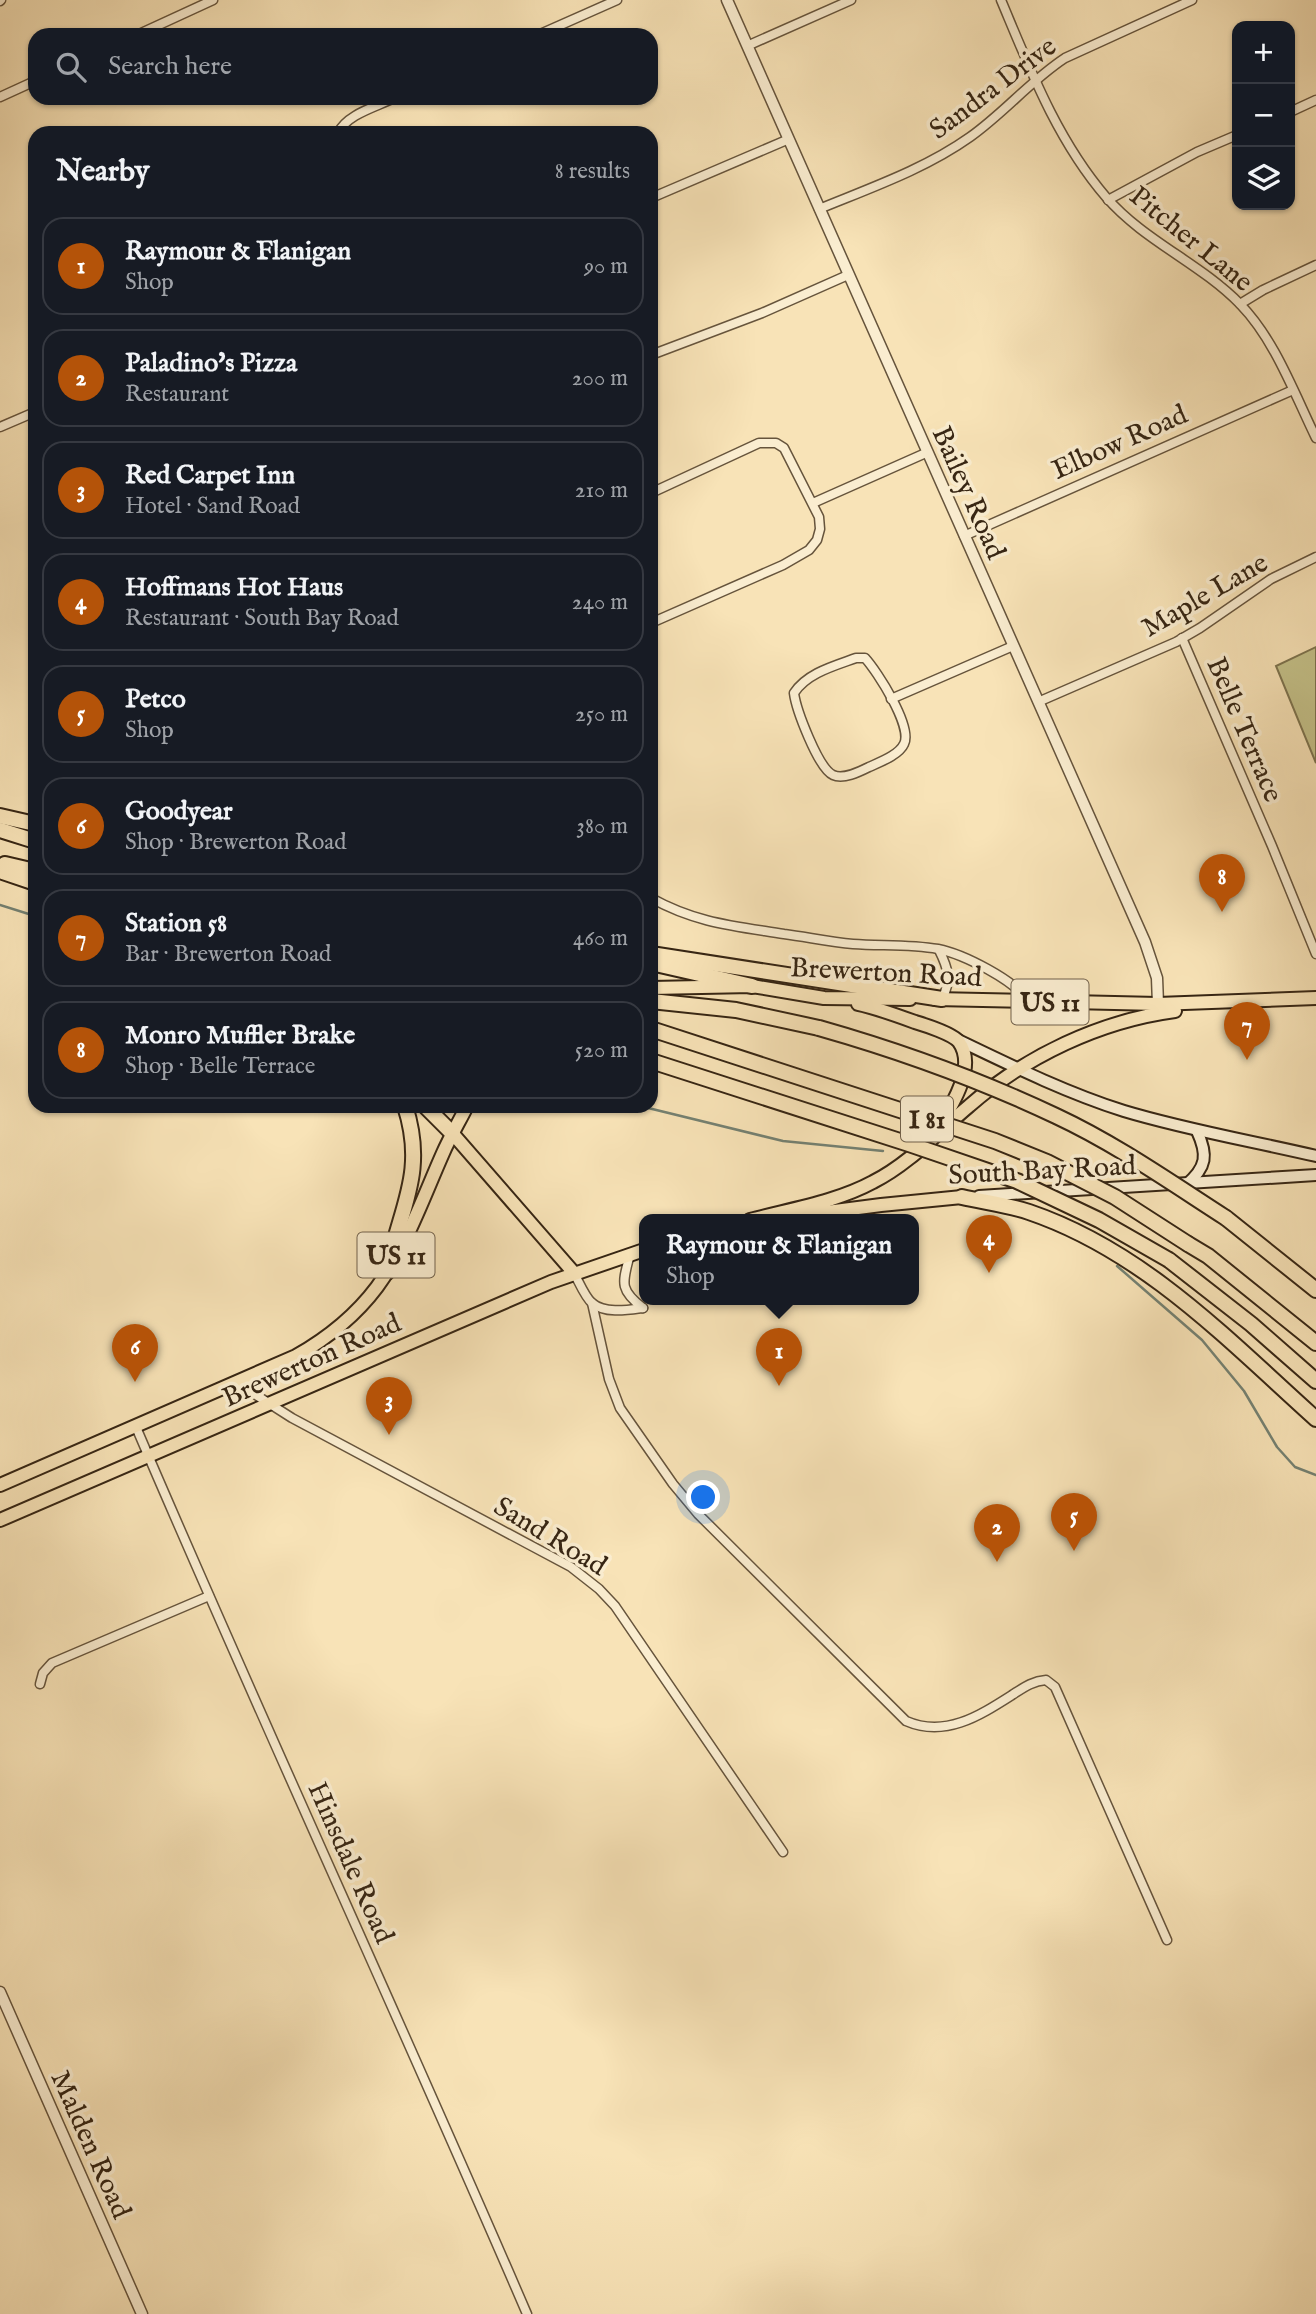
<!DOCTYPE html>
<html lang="en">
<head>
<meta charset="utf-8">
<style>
  :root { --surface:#171b24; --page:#20242c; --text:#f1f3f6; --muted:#9ea1a6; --line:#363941; --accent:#b45309 }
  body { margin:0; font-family:"IM FELL English",serif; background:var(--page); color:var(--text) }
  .controls { position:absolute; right:21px; top:21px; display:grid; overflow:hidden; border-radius:14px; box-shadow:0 2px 5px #0004 }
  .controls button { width:63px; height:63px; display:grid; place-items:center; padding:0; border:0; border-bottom:2px solid var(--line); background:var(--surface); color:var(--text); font:35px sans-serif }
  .you { position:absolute; left:704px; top:1498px; width:24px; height:24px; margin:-18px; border:5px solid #fff; border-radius:50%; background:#1a73e8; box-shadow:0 0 0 10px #1a73e833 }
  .badge { display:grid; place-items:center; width:46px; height:46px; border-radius:50%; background:var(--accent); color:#fff; font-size:23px; font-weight:700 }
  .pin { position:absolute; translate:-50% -58px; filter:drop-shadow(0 2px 4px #0008) }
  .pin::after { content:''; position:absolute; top:37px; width:24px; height:21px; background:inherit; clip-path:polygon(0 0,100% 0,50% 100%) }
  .popup { position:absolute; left:639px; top:1214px; width:280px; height:91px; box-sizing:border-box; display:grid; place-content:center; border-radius:14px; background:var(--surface); filter:drop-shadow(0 2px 5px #0005); font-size:23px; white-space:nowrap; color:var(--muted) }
  .popup b { font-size:26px; color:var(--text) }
  .popup::after { content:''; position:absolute; left:50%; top:100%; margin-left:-14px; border:14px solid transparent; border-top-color:var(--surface) }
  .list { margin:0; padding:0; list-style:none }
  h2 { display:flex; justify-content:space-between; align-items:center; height:91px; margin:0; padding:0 28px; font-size:30px }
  h2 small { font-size:23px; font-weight:400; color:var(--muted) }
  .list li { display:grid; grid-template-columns:46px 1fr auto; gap:21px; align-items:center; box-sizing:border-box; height:98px; margin:0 14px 14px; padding:0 14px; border:2px solid var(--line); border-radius:21px }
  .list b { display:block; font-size:26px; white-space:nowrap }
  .list p { margin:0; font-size:23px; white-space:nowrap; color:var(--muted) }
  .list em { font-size:23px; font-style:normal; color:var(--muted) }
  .icon { flex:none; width:38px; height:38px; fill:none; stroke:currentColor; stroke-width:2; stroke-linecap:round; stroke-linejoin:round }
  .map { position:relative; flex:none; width:1316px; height:2314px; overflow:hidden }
  .search { position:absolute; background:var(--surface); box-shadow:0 2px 5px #0004; left:28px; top:28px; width:630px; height:77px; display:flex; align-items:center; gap:18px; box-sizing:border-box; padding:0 24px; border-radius:21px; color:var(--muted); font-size:26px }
  .panel { position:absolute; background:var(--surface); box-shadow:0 2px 5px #0004; left:28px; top:126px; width:630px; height:987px; border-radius:21px }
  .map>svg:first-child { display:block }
</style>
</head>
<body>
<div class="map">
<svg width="1316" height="2314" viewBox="0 0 1316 2314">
  <rect width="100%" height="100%" fill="#f8e3b7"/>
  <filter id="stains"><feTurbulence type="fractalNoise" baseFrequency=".00286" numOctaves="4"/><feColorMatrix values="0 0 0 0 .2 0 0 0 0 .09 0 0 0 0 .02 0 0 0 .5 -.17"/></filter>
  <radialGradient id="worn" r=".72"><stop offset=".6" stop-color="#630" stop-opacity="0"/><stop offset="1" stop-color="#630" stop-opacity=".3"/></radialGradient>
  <!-- green -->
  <polygon fill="#c4c189" stroke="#7d734e" stroke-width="2" points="1316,647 1316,763 1276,666"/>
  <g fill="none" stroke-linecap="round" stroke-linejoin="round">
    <!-- stream -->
    <g stroke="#748172" stroke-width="2.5">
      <polyline points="0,905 35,916"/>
      <polyline points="640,1106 783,1141 883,1151"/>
      <polyline points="1117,1266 1202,1340 1244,1391 1277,1447 1295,1467 1316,1475"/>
    </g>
    <!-- minor casing -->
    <g stroke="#66543c" stroke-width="11">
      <g id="minor">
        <path d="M1001,0C1030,69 1057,140 1106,197C1144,241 1200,263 1240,304C1275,340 1294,393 1316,438"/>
        <polyline points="0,1 1,0"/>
        <polyline points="137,35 213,0"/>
        <polyline points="538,35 617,0"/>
        <polyline points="747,46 851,0"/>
        <polyline points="0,97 35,81"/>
        <polyline points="1290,112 1316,100"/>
        <path d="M338,133C347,114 376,107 394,98"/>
        <polyline points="651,198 789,139"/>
        <polyline points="1108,200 1197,152 1237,135"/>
        <path d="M819,209C870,188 925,169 970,137C1004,113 1030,81 1065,58L1192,0"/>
        <polyline points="1240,304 1263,290 1316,265"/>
        <polyline points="651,355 762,313 848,275"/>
        <polyline points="0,427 35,412"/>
        <polyline points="651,493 759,443 776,443 784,448 819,517 820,529 817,540 809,550 783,565 651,623"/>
        <polyline points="813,503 928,452"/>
        <polyline points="964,536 1293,390"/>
        <polyline points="1182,638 1272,846 1316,954"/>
        <path d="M856,658H865C877,671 913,727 904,744C899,755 880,762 869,767C859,772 843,780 833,775C818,768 796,709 794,693C807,673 834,666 856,658Z"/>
        <polyline points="891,699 1013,646"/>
        <polyline points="1038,702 1176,642 1200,628 1271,579 1316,557"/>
        <path d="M651,898C696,923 734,926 784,934C807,937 830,942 853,944C881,946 910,944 938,949C963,954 1015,980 1029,1002"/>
        <path d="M939,950C948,968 952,980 942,999"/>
        <path d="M630,1254C623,1282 618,1289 643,1308"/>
        <path d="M574,1273C579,1282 585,1297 592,1303C605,1314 628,1310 643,1308"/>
        <path d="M592,1303L609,1379L620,1408L673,1484L698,1514L906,1721C945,1738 979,1716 1012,1695C1023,1688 1032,1681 1046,1680L1055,1687L1167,1940"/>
        <polyline points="237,1383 292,1418 571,1567 599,1589 615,1606 783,1852"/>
        <path d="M136,1427C263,1724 399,2017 527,2314"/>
        <polyline points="40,1684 43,1673 52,1663 209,1596"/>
      </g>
    </g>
    <!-- tertiary casing -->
    <g stroke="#66543c" stroke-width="13">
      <g id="tertiary">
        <polyline points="727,0 1145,942 1157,978 1158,1004"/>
        <polyline points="0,1992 142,2314"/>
      </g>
    </g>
    <!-- secondary casing -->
    <g stroke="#362513" stroke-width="14">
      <g id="secondary">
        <path d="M958,1040C1012,1066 1067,1093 1124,1111C1187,1130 1252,1141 1316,1156"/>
        <path d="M1186,1185C1207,1167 1208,1155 1197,1131"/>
        <polyline points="979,1196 1316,1175"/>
      </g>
    </g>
    <!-- primary casing -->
    <g stroke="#362513" stroke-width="16">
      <g id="primary">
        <polyline points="651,988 752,986 824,998 910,999"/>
        <polyline points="935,999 1158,1004 1316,998"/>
        <path d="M858,1004C877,1008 896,1015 915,1022C925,1025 953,1034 959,1042C977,1067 951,1107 938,1128"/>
        <polyline points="453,1134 574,1273"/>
        <polyline points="781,1218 881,1205 962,1197"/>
        <path d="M750,1220C791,1209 836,1202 873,1182C909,1164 939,1131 969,1106C1026,1056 1100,1021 1175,1011"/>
        <path d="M0,1485L296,1356C326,1339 356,1315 377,1287C406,1247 423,1198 443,1153C450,1137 459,1122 467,1106"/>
        <polyline points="0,1520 551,1282 644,1250"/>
      </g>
    </g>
    <!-- motorway casing -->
    <g stroke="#362513" stroke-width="18">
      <g id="motorway">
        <polyline points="0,816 35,824"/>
        <polyline points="0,830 35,841"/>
        <polyline points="5,864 35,871"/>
        <polyline points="0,871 35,883"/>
        <polyline points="651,954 942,999"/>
        <polyline points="651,963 752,986"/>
        <polyline points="651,1001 736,1010 819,1028"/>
        <polyline points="425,1106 453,1134"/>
        <path d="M962,1197C984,1202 1008,1205 1029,1212C1144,1251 1228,1340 1316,1419"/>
        <polyline points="1226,1218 1316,1290"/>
        <polyline points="1188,1244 1208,1256 1316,1343"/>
        <polyline points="1169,1260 1251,1324 1316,1381"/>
        <path d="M387,1272C399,1209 427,1174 405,1106"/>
      </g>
    </g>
    <!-- minor -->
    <use href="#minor" stroke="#faedd0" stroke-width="8"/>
    <!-- tertiary -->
    <use href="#tertiary" stroke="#faedd0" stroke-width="10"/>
    <!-- secondary -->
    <use href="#secondary" stroke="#faedd0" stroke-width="10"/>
    <!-- primary -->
    <use href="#primary" stroke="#f8e3b7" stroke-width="12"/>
    <!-- motorway -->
    <use href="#motorway" stroke="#f8e3b7" stroke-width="14"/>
    <!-- motorway-bridge casing -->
    <g stroke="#362513" stroke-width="18" stroke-linecap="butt">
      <g id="motorway-bridge">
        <path d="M819,1028C900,1051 980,1080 1056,1116C1116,1144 1170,1182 1226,1218"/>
        <polyline points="651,1029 995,1141 1047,1162 1115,1197 1188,1244"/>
        <polyline points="651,1061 909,1144 1017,1181 1099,1220 1169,1260"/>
      </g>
    </g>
    <!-- motorway-bridge -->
    <use href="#motorway-bridge" stroke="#f8e3b7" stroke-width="14"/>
  </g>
  <g text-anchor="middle" stroke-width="7" stroke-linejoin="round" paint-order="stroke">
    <!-- shield labels -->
    <g fill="#faedd0" stroke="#71614c" stroke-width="2">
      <rect x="1011.5" y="979.5" width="77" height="45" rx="5"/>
      <rect x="901" y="1096.5" width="52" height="45" rx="5"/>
      <rect x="357.5" y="1232.5" width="77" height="45" rx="5"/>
    </g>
    <g font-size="26" font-weight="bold" fill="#362513">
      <text x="1050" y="1011">US 11</text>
      <text x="927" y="1128">I 81</text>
      <text x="396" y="1264">US 11</text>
    </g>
    <!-- street labels -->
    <g font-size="28" fill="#362513" stroke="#faedd0">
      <text transform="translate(992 87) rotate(-37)" y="10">Sandra Drive</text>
      <text transform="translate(1192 238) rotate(39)" y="10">Pitcher Lane</text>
      <text transform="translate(1119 441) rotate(-24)" y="10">Elbow Road</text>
      <text transform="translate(970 492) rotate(66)" y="10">Bailey Road</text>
      <text transform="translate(1204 594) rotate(-30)" y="10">Maple Lane</text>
      <text transform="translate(1246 729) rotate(67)" y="10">Belle Terrace</text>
      <text transform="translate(886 971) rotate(3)" y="10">Brewerton Road</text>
      <text transform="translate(1042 1169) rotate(-3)" y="10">South Bay Road</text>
      <text transform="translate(311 1359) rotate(-24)" y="10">Brewerton Road</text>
      <text transform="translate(551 1535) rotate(31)" y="10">Sand Road</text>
      <text transform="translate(352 1862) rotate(66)" y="10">Hinsdale Road</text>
      <text transform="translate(92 2144) rotate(66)" y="10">Malden Road</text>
    </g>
  </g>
  <rect width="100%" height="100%" filter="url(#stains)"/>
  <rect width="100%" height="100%" fill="url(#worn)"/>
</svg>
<div class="controls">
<button>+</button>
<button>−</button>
<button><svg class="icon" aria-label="layers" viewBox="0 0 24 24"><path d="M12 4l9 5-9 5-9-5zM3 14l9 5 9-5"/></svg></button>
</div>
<div class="you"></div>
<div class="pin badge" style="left:779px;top:1386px">1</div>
<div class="popup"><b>Raymour &amp; Flanigan</b>Shop</div>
<div class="pin badge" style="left:997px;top:1562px">2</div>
<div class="pin badge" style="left:389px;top:1435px">3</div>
<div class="pin badge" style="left:989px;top:1273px">4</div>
<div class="pin badge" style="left:1074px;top:1551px">5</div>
<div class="pin badge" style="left:135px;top:1382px">6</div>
<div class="pin badge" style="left:1247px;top:1060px">7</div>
<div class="pin badge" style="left:1222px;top:912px">8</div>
<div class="search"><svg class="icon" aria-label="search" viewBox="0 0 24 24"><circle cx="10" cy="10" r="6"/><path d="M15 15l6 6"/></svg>Search here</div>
<section class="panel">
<h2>Nearby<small>8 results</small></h2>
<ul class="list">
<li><span class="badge">1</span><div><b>Raymour &amp; Flanigan</b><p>Shop</p></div><em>90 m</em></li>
<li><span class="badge">2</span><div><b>Paladino's Pizza</b><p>Restaurant</p></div><em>200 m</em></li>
<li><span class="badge">3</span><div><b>Red Carpet Inn</b><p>Hotel · Sand Road</p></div><em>210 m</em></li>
<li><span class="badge">4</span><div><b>Hoffmans Hot Haus</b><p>Restaurant · South Bay Road</p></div><em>240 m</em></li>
<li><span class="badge">5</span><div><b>Petco</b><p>Shop</p></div><em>250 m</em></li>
<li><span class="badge">6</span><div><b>Goodyear</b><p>Shop · Brewerton Road</p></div><em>380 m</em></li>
<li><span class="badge">7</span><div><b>Station 58</b><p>Bar · Brewerton Road</p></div><em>460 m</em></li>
<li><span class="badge">8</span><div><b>Monro Muffler Brake</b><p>Shop · Belle Terrace</p></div><em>520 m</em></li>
</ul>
</section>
</div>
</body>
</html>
